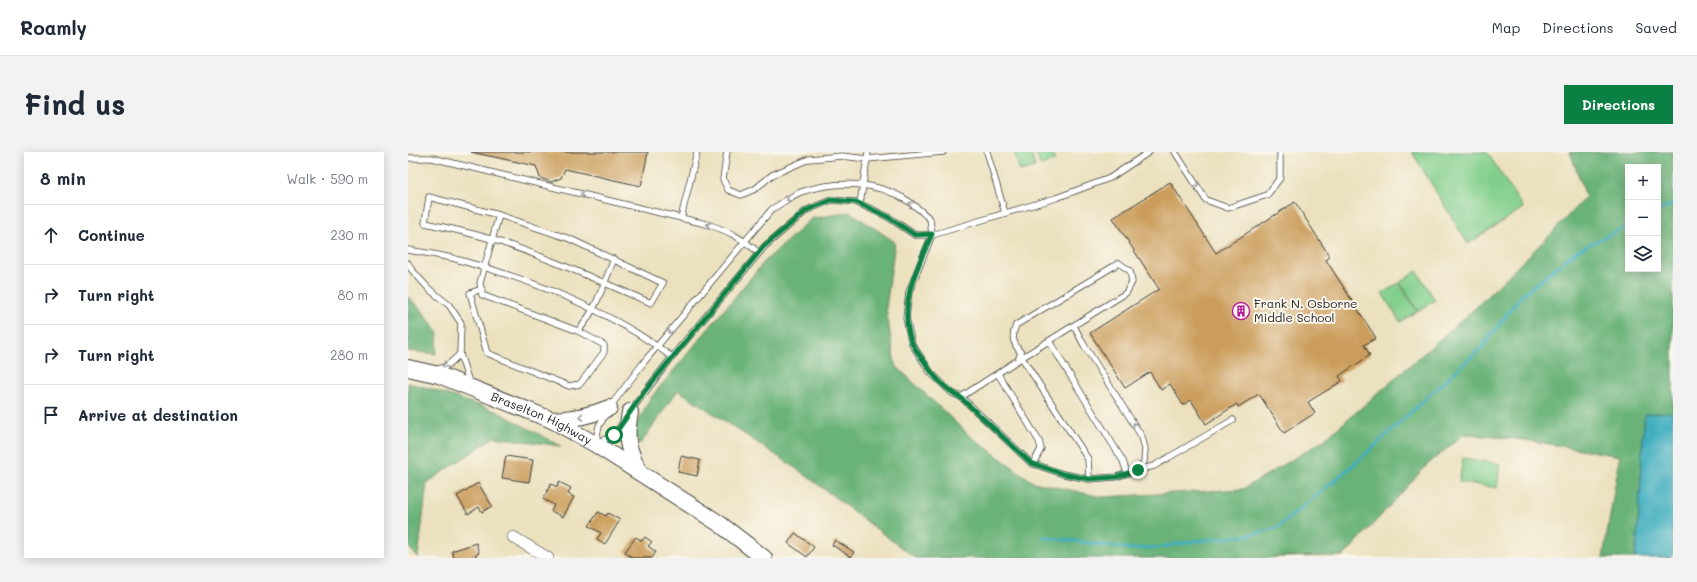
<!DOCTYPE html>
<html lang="en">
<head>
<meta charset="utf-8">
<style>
  :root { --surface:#fff; --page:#f2f2f3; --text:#1f2937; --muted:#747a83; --line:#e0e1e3; --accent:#0b8043 }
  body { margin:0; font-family:Mali,sans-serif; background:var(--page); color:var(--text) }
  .controls { position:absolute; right:12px; top:12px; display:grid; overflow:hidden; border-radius:0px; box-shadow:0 2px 10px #0003 }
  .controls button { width:36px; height:36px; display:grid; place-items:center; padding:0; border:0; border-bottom:1px solid var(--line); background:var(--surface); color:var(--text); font:20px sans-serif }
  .stop { position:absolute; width:12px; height:12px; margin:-9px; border:3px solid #0b8043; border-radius:50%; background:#fff }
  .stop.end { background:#0b8043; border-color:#fff; box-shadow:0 1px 4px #0008 }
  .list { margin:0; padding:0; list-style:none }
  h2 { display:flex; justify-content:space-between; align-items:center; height:52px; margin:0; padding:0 16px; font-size:17px }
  h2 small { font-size:13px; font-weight:400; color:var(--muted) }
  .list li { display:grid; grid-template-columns:26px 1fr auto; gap:12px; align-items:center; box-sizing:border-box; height:60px; padding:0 16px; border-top:1px solid var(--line) }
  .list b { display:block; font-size:15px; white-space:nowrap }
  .list em { font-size:13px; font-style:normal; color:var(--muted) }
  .icon { flex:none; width:22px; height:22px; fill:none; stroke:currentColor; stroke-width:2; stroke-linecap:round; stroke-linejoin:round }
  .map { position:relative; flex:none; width:1265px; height:406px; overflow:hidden; border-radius:0px }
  header { display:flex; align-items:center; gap:24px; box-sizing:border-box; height:56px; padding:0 20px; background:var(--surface); border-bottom:1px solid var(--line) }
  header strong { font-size:19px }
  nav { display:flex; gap:22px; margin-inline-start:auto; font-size:14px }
  .intro { display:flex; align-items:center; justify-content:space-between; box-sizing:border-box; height:96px; padding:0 24px }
  h1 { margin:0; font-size:28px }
  .button { padding:10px 18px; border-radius:0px; background:var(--accent); color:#fff; font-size:14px; font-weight:700 }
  main { display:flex; gap:24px; padding:0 24px }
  aside { flex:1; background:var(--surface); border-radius:0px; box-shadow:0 2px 10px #0003 }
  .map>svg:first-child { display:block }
</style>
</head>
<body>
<header>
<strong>Roamly</strong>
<nav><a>Map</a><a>Directions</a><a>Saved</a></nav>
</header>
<div class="intro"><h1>Find us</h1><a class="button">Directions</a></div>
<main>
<aside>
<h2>8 min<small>Walk · 590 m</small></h2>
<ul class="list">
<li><svg class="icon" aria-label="ahead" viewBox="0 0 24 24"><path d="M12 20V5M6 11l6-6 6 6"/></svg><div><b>Continue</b></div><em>230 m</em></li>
<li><svg class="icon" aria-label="right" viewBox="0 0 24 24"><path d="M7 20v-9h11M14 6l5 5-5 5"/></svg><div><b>Turn right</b></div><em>80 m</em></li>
<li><svg class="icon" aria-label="right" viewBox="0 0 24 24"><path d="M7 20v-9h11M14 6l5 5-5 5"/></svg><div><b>Turn right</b></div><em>280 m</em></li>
<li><svg class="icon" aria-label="arrive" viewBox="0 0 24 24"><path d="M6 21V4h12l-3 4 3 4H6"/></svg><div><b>Arrive at destination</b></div></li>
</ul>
</aside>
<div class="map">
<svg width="1265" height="406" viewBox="0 0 1265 406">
  <rect width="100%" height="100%" fill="#fbf7ec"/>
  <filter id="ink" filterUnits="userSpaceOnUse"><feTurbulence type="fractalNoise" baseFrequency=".025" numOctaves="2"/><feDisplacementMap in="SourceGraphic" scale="8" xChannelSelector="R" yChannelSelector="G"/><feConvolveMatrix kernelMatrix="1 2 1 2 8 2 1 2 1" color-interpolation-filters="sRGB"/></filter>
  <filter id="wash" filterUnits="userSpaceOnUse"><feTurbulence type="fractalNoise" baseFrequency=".012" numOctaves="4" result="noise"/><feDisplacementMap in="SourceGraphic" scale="16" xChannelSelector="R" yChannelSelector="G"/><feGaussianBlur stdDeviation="0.9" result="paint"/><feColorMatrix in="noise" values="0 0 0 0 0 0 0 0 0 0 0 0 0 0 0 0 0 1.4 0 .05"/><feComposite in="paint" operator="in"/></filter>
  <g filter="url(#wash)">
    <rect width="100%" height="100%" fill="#ebe1bf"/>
    <!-- green -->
    <g fill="#82cf8d" stroke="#4f7654">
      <polygon points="606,0 623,0 627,15 612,19"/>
      <polygon points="628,0 644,0 647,9 632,13"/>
      <polygon points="1004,0 1079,0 1115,56 1060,92"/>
      <polygon points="1009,119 1027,148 1010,159 992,130"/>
      <polygon points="991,131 1009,159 992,170 974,141"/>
      <polygon points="1055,306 1092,312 1089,336 1051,330"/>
    </g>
    <!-- forest -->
    <g fill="#69b278" stroke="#42674a" fill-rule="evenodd">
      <path d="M1162,0H1265V261L1237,263C1232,310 1233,358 1227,406H1195L1212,304L1118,288L1056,282L1019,313L936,404L867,405L864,406H507L392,319L270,238L232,292L225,281L241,248L356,110L403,67L442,60L487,90L478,156L487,213L562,284L625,330L694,345L767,341L835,337L915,289L1063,160L1145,80L1178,44ZM1220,15H1250V117H1220Z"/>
      <polygon points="0,145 12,156 30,180 28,202 0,199"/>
      <polygon points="0,231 20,236 90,260 153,294 86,285 19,331 10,406 0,394"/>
    </g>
    <!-- water -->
    <path fill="#41aebf" stroke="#2e656e" d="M1260,260L1265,261V402L1263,406H1227C1233,358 1232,310 1237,262Z"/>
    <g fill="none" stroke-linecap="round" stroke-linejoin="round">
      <!-- stream -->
      <g stroke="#41aebf" stroke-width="3">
        <polyline points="1250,59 1265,52"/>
        <polyline points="635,385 725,397 753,395 787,389 837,384 869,376 950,309 1074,195 1113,144 1170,98 1220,74"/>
      </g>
    </g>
    <g id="blocks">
      <!-- building -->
      <g fill="#cb9d5b">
        <polygon points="63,0 240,0 233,34 157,17 153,26 143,30 132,26 128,14"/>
        <polygon points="762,30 808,101 887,50 922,105 918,108 968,186 956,193 962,203 931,224 934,229 900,250 907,261 876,281 851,242 830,255 829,252 798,272 783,248 775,253 762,232 753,238 742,220 717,236 682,181 751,137 705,66"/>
        <polygon points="98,304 125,308 121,330 94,326"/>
        <polygon points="273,304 292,308 289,324 270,320"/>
        <polygon points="151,330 163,336 160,342 166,345 155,365 143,359 146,353 135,347 143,332 149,335"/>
        <polygon points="70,331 84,354 74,360 71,355 60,362 49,344"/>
        <polygon points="190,360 198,364 200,361 212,368 197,392 189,387 193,381 181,374"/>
        <polygon points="387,381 406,395 399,405 380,391"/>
        <polygon points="228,385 234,389 237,385 244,390 240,394 248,400 244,406 225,406 217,400"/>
        <polygon points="427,388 446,400 443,405 424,393"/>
        <polygon points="68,391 71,401 67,403 69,406 46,406 44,399"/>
      </g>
    </g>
  </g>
  <g filter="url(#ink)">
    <use href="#blocks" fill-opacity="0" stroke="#3b3a34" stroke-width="1"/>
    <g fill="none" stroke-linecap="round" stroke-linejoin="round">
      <!-- lane casing -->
      <g stroke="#3b3a34" stroke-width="7">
        <g id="lane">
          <polyline points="319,0 315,27 320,38 333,43 347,37 364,23 401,7 434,4 459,7 535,0"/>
          <polyline points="579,0 597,61"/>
          <polyline points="767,0 798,48 820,56 859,43 872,26 872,0"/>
          <path d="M0,6H24L298,72C319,78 334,86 351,101"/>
          <polyline points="452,52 460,0"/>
          <path d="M91,63L162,87L255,131L243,151C191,129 139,105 86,88C64,81 40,76 17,71L21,45L91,63L72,131L74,143L170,179C188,159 196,131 206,107"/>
          <polyline points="273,66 289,0"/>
          <path d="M0,98C17,101 35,103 51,108C125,128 203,159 264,205"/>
          <polyline points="0,111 3,117 21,137 41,153 53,171 52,202 62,233"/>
          <polyline points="74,137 62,141 79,201 161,234 172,232 196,200 196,193 170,179"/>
          <polyline points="641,189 715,309 719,321"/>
          <polyline points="614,206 680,307 681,327"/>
          <polyline points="27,218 39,214 52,202"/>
          <polyline points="590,222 631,289 633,297 625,312"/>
          <polyline points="553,245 623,311 655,322 681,327 708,325 730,318 736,310 737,297 734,285 676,193 666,174"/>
          <polyline points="223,258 268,200 357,94 399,58 423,48 448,50 480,65 507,83 524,83 648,46 702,26 741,0"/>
          <path d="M216,269L206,283L187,292L191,274L201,256L236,210L364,57C373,52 383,44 393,40C428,28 469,29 500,49C508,54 515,61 522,67L524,83L501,140L498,166L504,192L523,221L544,241L553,245L610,208L613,201C605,191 603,185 608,173L711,111L722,119L724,130L718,141L610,208"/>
          <polyline points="730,318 746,314 825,268"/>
        </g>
      </g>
      <!-- street casing -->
      <g stroke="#3b3a34" stroke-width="12">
        <polyline id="street" points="105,385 140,406"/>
      </g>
      <!-- secondary casing -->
      <g stroke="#3b3a34" stroke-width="18">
        <g id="secondary">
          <path id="s1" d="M0,216L31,223L144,268L187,292L312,372L356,406"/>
          <path d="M222,260C217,288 219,294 231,320"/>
          <path d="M144,268C165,267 182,264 201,256"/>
        </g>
      </g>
      <!-- lane -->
      <use href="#lane" stroke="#fff" stroke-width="5.5"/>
      <!-- street -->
      <use href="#street" stroke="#fff" stroke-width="11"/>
      <!-- secondary -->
      <use href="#secondary" stroke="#fff" stroke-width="16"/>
    </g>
    <!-- one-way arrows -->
    <defs><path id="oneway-chevron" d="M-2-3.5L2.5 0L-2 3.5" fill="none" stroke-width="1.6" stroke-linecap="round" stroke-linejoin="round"/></defs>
    <g stroke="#999">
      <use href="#oneway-chevron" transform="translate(788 33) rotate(57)"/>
      <use href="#oneway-chevron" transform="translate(175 42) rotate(-166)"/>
      <use href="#oneway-chevron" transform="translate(381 47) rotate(150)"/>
      <use href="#oneway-chevron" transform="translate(503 52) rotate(-142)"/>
      <use href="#oneway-chevron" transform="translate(301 73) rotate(-164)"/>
      <use href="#oneway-chevron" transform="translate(262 179) rotate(130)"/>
      <use href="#oneway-chevron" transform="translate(37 213) rotate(149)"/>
      <use href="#oneway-chevron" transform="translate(173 265) rotate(168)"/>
      <use href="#oneway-chevron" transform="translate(727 273) rotate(-123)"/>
    </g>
  </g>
  <g fill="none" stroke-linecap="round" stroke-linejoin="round" filter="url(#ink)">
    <!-- route -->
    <path stroke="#0b8043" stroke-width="5" d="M206,283L236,240L356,94L399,58L423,48L448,50L480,65L507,83L524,82C509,116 489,154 504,191C507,197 512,204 516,209C525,224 537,237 552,245L623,311L655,322L681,327L708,325L730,318"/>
  </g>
  <!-- icons -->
  <defs>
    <g id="building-ring" transform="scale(0.9)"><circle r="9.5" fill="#fbf7ec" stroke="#b5179e" stroke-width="1.5"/><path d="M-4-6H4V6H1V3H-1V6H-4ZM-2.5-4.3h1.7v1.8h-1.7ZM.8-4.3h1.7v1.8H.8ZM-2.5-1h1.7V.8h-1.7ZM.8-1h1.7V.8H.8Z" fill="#b5179e"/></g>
  </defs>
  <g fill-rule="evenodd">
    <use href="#building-ring" x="833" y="159"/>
  </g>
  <g text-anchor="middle" stroke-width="4" stroke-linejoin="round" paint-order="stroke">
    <!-- poi labels -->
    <g font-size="12" fill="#1c1c1c" stroke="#fbf7ec" text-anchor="start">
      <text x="846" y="156">Frank N. Osborne<tspan x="846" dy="14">Middle School</tspan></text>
    </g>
    <!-- street labels -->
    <g font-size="12" fill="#1c1c1c" stroke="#fbf7ec">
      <text dy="4" stroke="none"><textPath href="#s1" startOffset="143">Braselton Highway</textPath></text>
    </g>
  </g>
</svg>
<div class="controls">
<button>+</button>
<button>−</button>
<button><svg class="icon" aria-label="layers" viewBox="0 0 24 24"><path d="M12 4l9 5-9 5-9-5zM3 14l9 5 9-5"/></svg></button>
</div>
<div class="stop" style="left:206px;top:283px"></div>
<div class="stop end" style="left:730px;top:318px"></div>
</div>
</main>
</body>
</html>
